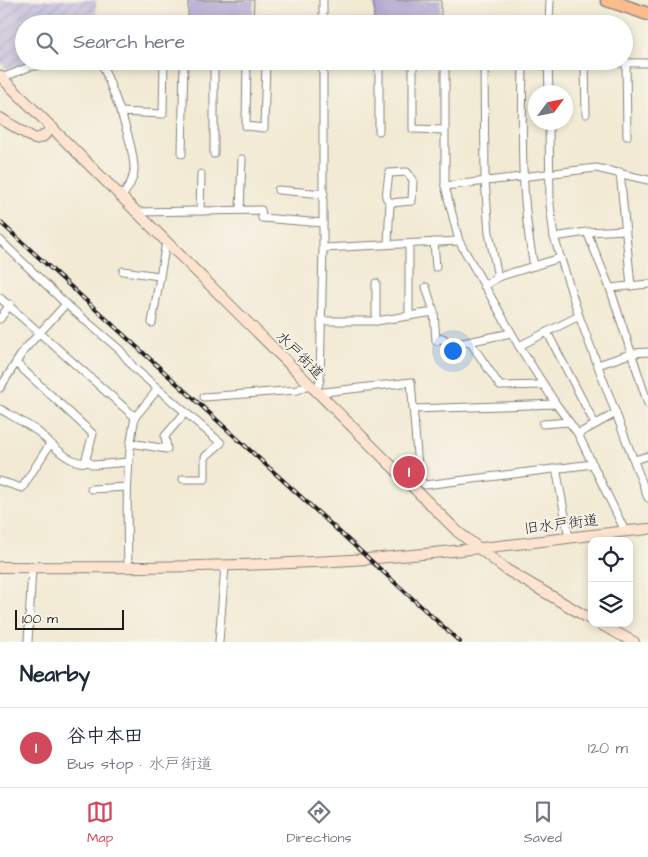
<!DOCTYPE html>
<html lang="en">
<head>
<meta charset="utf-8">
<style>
  :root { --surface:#fff; --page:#f6f6f7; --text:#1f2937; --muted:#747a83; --line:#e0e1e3; --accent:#d1495b }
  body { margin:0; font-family:"Architects Daughter","Klee One",sans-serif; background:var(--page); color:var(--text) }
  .controls { position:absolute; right:15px; bottom:15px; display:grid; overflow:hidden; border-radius:10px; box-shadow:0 2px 8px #0003 }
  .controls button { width:45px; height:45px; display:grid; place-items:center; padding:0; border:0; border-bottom:1px solid var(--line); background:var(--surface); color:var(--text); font:25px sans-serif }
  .compass { position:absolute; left:528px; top:85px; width:45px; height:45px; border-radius:50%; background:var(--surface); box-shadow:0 2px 8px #0003; rotate:57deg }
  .scale { position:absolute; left:15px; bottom:12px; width:109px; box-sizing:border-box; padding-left:5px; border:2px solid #1c1c1c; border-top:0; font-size:14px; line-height:18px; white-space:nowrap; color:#1c1c1c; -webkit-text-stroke:4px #f7f3e8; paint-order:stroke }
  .you { position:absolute; left:452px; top:350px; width:18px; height:18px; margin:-12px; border:4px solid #fff; border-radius:50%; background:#1a73e8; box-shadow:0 0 0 8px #1a73e833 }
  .badge { display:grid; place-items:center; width:32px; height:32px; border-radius:50%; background:var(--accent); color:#fff; font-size:16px; font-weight:700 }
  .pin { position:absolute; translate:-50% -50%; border:2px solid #fff; box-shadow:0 1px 5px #0006 }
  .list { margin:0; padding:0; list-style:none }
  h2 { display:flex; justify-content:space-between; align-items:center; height:65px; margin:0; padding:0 20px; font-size:21px }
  h2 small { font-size:16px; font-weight:400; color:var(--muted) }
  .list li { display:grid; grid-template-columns:32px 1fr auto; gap:15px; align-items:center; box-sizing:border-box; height:80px; padding:0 20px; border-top:1px solid var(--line) }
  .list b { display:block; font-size:19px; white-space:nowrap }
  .list p { margin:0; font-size:16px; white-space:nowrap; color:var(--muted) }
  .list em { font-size:16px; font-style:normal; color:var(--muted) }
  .icon { flex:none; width:28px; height:28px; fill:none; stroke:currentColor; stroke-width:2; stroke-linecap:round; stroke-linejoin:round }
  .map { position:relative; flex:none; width:648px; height:642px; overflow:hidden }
  .search { position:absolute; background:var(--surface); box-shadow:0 2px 8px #0003; left:15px; right:15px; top:15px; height:55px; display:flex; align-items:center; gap:12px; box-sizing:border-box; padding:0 18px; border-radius:28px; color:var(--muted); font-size:19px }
  .sheet { height:145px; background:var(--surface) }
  nav { display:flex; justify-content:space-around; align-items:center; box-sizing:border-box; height:70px; border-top:1px solid var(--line); background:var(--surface); font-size:14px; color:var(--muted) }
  nav a { display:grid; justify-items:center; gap:2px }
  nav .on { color:var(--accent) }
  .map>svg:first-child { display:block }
</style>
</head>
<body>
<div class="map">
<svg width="648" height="642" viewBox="0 0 648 642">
  <defs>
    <pattern id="industrial-furrows" width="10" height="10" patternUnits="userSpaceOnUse" patternTransform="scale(1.25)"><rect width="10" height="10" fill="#c4c0db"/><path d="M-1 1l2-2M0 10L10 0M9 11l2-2" fill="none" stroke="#a8a4bb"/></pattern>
  </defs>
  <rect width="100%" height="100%" fill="#f7f3e8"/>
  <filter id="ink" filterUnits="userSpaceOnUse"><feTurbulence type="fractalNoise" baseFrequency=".02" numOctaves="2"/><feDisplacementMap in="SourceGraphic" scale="10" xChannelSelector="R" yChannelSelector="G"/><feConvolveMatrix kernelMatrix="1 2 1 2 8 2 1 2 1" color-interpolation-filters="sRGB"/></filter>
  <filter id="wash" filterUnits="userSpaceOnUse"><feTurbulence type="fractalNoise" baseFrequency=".0096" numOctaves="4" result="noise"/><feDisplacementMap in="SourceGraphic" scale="20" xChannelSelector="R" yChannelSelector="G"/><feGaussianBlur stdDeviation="1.12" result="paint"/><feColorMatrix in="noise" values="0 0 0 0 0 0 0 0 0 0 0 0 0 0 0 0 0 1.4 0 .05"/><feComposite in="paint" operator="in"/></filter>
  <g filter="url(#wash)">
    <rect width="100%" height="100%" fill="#f2ead4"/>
    <!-- industrial -->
    <polygon fill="url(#industrial-furrows)" points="0,0 96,0 96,24 24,24 24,61 34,61 7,69 0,62"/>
    <g id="blocks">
      <!-- building -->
      <g fill="#b0a6d1">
        <polygon points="188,0 254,0 253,24 188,24"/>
        <rect x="374" y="0" width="67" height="24"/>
      </g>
    </g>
  </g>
  <g filter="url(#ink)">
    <use href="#blocks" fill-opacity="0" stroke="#878378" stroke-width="1"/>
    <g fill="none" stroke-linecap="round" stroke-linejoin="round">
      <!-- street casing -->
      <g stroke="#878378" stroke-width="9">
        <g id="street">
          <polyline points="323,24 323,0"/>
          <polyline points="549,24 550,0"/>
          <path d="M101,61C113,92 131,133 134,166C135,179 128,188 121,198"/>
          <polyline points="247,61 246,126 264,128 266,61"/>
          <polyline points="323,61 323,248 320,380 316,393 411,382 419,479 425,485 593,464"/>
          <polyline points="398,61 648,63"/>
          <polyline points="548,61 549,92"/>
          <polyline points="413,62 413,129 444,130"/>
          <polyline points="445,62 445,186 459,241 519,346 556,404 578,434 625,531"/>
          <polyline points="484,62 485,180 489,233 498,277"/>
          <polyline points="626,62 627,136"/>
          <path d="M523,63C522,131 520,198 534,266"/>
          <polyline points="585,63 586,114"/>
          <polyline points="2,78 29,67 64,61"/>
          <polyline points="120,112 163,114 164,61"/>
          <polyline points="549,122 550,205 554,237 579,316 648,498"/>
          <polyline points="379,131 379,61"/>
          <polyline points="182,154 184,61"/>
          <polyline points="214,154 214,61"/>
          <polyline points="620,172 631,286"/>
          <polyline points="445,186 596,168 648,180"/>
          <polyline points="278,190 324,194"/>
          <polyline points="240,210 242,159"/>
          <polyline points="200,211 201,174"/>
          <polyline points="135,212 261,210 262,218 323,223"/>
          <polyline points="587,232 626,230"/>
          <polyline points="554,237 587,232 610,288 648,284"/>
          <polyline points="0,240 66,304 120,350 134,368 221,443 205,457 205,479 183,479"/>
          <polyline points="434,242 436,267"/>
          <polyline points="388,243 390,203 412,201 413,180 407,172 389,173 386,197 390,203"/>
          <polyline points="409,244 409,316"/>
          <polyline points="323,248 459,241"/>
          <polyline points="123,271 159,276"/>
          <polyline points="484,286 498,277 560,258"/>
          <polyline points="426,287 434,312 436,341 443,338 448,346 511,333"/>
          <polyline points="610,288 648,404"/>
          <path d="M0,298L135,417C125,466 127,517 128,567"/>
          <polyline points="0,319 10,304"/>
          <polyline points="321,321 376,321 434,312"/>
          <polyline points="376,321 376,283"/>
          <polyline points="152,323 166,242"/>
          <polyline points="547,332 595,424"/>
          <polyline points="470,342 500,386 543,385"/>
          <polyline points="519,346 579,316"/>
          <polyline points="16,363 93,434 86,458 88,462 94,465 129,462"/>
          <polyline points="598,365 633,353 648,352"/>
          <polyline points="0,388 24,350 66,304"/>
          <polyline points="204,397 298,390 308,385"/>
          <path d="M0,409C12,416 25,423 37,431C51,442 68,466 88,462"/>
          <polyline points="413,409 556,404"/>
          <polyline points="135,417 158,389"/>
          <polyline points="543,424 569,422"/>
          <polyline points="578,434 616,413"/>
          <polyline points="130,443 167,449 165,436 184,414"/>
          <polyline points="634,460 648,456"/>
          <polyline points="556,468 569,537"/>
          <polyline points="0,481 22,488 50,444"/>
          <polyline points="91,489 127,487"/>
          <polyline points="28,642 32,567"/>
          <polyline points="219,642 225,566"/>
        </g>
      </g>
      <!-- secondary casing -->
      <g stroke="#878378" stroke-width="12">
        <g id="secondary">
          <polyline points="0,76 458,532 507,570 592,620"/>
          <polyline points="0,118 35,139 42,137 53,128"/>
          <path d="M0,567C117,568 234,567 351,560C451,554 549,539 648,529"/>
          <polyline points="598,623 634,642"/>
        </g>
      </g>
      <!-- highway casing -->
      <g stroke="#878378" stroke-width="15">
        <polyline id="highway" points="607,0 648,14"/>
      </g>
      <!-- street -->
      <use href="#street" stroke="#fff" stroke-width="7"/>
      <!-- secondary -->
      <use href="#secondary" stroke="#fde4d1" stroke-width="10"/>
      <!-- highway -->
      <use href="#highway" stroke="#fbbb8d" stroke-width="12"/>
      <!-- rail casing -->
      <g stroke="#1c1c1c" stroke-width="4">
        <polyline id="rail" points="0,222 460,642"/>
      </g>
      <!-- rail -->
      <use href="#rail" stroke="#f7f3e8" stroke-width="2" stroke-dasharray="5.5" stroke-linecap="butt"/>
    </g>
  </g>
  <g text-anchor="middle" stroke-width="4" stroke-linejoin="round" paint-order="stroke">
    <!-- street labels -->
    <g font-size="15" fill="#1c1c1c" stroke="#f7f3e8">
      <text transform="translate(300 355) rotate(45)" y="5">水戸街道</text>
      <text transform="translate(561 524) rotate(-7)" y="5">旧水戸街道</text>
    </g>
  </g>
</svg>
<div class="controls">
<button><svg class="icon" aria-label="locate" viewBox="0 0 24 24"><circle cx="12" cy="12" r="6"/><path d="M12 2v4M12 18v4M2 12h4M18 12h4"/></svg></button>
<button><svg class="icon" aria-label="layers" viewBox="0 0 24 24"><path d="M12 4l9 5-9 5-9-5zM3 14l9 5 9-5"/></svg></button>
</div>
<svg class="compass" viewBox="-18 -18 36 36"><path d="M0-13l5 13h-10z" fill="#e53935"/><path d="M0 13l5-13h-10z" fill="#747a83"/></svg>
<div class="scale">100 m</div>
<div class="you"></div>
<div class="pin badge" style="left:409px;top:472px">1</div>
<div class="search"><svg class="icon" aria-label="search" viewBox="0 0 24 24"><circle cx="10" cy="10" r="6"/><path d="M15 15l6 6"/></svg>Search here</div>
</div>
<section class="sheet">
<h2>Nearby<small></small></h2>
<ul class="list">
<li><span class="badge">1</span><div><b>谷中本田</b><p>Bus stop · 水戸街道</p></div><em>120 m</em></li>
</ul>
</section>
<nav>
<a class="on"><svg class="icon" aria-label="map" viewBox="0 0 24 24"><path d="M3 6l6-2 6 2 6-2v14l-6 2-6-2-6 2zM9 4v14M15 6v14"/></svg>Map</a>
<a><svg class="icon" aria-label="directions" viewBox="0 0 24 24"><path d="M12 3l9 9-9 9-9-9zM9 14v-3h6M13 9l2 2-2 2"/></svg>Directions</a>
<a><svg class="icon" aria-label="saved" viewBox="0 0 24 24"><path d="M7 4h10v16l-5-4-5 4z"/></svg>Saved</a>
</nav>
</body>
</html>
